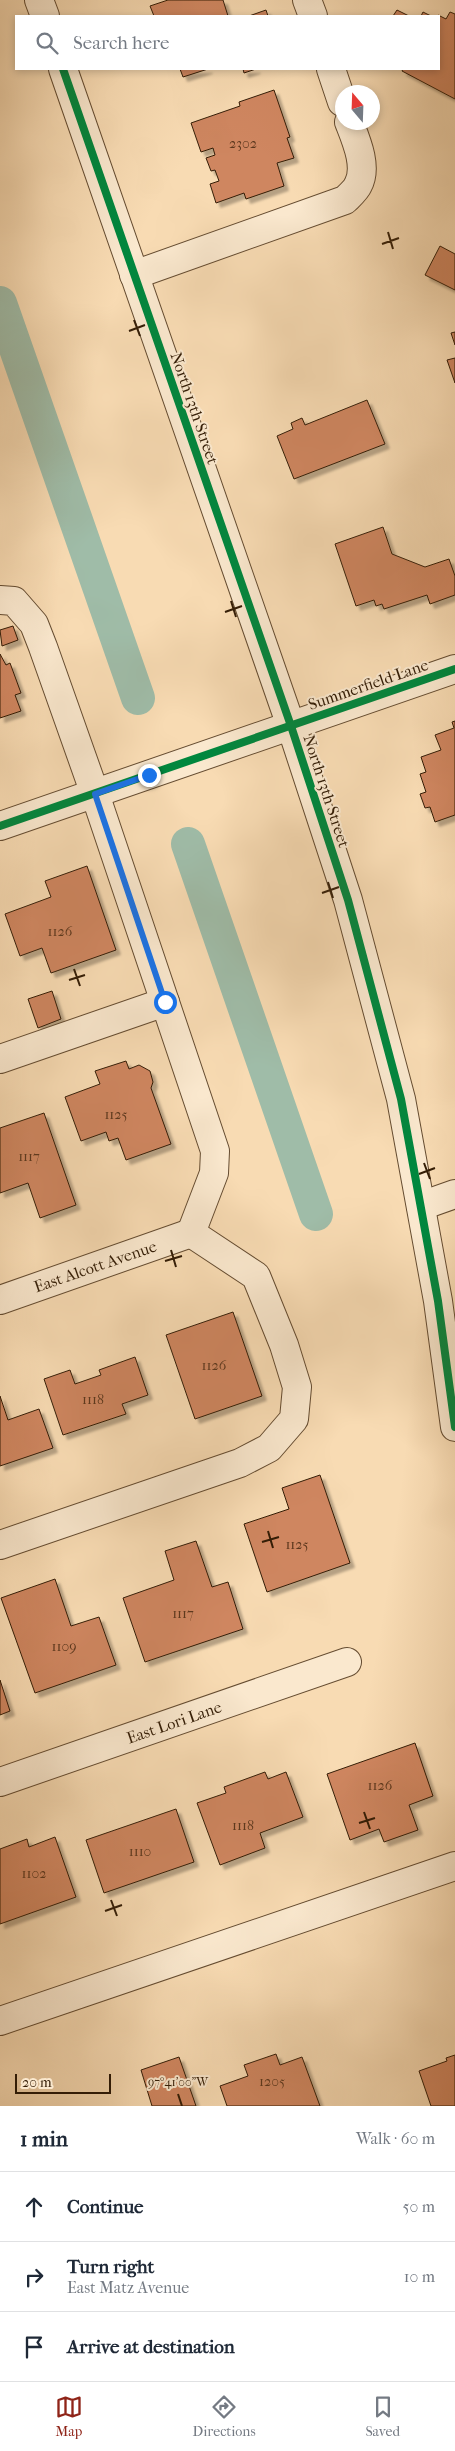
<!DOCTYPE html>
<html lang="en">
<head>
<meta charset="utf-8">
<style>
  :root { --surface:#fff; --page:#f6f6f7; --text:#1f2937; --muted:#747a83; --line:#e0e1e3; --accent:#8f2418 }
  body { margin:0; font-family:"IM FELL French Canon",serif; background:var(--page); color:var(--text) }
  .compass { position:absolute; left:335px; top:85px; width:45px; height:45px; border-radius:50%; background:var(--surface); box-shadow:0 2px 8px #0003; rotate:341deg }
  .scale { position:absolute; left:15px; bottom:12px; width:96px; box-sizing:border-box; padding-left:5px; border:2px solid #341d06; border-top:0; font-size:14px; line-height:18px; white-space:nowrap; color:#341d06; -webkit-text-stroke:4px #fae8ce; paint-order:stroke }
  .stop { position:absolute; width:15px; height:15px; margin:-11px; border:4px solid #1a73e8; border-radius:50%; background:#fff }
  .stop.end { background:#1a73e8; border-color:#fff; box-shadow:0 1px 5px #0008 }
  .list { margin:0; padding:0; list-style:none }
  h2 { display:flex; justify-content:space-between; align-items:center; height:65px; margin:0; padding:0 20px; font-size:21px }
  h2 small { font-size:16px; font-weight:400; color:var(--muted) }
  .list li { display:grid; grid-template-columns:32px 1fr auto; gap:15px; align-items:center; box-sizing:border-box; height:70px; padding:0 20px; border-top:1px solid var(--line) }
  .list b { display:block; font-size:19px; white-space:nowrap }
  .list p { margin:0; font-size:16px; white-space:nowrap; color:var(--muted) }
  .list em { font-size:16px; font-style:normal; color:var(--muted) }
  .icon { flex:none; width:28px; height:28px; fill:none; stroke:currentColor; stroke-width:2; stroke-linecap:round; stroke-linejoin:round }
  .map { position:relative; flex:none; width:455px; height:2106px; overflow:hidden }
  .search { position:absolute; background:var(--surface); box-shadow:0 2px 8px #0003; left:15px; right:15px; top:15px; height:55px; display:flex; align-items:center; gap:12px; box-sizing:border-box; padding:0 18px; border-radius:0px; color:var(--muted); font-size:19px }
  .sheet { height:275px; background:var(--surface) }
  nav { display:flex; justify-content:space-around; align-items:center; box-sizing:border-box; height:70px; border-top:1px solid var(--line); background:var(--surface); font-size:14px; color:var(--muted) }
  nav a { display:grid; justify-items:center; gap:2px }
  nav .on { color:var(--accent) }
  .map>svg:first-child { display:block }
</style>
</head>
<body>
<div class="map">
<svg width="455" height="2106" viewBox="0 0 455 2106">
  <defs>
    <filter id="shadow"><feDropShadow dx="4.5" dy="4.5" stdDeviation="1" flood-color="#0004"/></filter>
  </defs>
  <rect width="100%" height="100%" fill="#f8dbb3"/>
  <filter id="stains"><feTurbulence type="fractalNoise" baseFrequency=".004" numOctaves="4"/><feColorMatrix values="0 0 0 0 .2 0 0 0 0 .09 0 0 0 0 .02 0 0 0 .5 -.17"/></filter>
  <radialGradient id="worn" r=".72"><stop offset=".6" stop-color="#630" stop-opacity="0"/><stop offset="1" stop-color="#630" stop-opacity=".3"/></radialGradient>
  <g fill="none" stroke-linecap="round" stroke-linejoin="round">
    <!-- canal -->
    <g stroke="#9fbca8" stroke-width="34">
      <polyline points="0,303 138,698"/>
      <polyline points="188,844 316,1214"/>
    </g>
  </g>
  <!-- building -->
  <g fill="#cf8661" stroke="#341d06" filter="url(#shadow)">
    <polygon points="168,0 223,0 228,16 154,16 150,6"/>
    <polygon points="266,10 268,16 249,16"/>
    <polygon points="397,10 409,16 393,16"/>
    <polygon points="423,12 431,16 421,16"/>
    <polygon points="450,12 455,14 455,99 402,71 403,69 439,69 439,16 437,16 438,15 446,19"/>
    <polygon points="180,69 208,69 183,77"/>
    <polygon points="243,69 256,69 244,73"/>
    <polygon points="274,90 290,137 287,138 294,158 277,163 284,186 246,199 244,193 216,203 210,184 219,181 215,170 211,171 206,158 215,155 213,148 201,152 191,123 240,106 239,102"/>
    <polygon points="440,246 455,254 455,290 425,275"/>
    <polygon points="455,332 455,345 451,333"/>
    <polygon points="455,358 455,383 447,360"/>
    <polygon points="367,400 385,444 294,479 277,436 293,429 291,423 302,418 305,425"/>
    <polygon points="383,527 392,554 425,567 449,559 455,576 455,595 430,604 427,595 384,609 382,604 376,606 374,600 356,606 335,544"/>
    <polygon points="13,626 18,640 2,646 0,630"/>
    <polygon points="0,654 6,665 10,663 21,693 15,695 21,711 0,718"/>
    <polygon points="455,721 455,815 435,822 430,807 425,808 420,794 426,792 420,774 426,772 421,757 441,750 435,735 454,728 452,722"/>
    <polygon points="87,866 116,950 51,973 42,948 20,956 5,914 51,897 45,881"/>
    <polygon points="52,991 61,1019 38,1028 28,999"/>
    <polygon points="126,1061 129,1069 139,1065 150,1071 153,1082 151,1088 171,1144 126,1160 118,1138 109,1141 106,1132 81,1141 65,1097 100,1084 95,1071"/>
    <polygon points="44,1113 76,1205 40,1218 28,1183 0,1193 0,1128"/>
    <polygon points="233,1312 262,1396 195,1419 166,1335"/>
    <polygon points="135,1357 148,1395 122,1404 126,1414 63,1435 44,1379 70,1370 75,1384 101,1375 99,1370"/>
    <polygon points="0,1396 8,1420 39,1409 53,1448 0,1466"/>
    <polygon points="320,1475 350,1563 267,1592 244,1524 289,1509 282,1488"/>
    <polygon points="196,1541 212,1587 228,1582 243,1629 145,1662 123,1598 174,1580 165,1551"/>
    <polygon points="55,1579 71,1626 99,1617 116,1665 35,1693 1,1598"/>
    <polygon points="0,1680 10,1711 0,1715"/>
    <polygon points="415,1743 433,1796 409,1805 418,1830 384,1842 379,1829 350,1840 327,1774"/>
    <polygon points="265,1772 268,1779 286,1772 303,1817 260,1833 265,1848 220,1865 197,1803 226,1793 224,1787"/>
    <polygon points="176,1809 194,1862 104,1893 86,1840"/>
    <polygon points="55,1837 76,1897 0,1924 0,1849 27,1839 29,1847"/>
    <polygon points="276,2054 280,2065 302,2057 320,2106 227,2106 220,2086 248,2076 244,2065"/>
    <polygon points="455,2055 455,2106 431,2106 419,2071 447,2061 446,2058"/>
    <polygon points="179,2057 196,2106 152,2106 141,2070"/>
  </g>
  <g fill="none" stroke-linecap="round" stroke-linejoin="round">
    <!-- minor casing -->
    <g stroke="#654c31" stroke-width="30">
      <g id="minor">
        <polyline points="39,0 45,16"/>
        <polyline points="307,0 313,16"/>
        <polyline points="63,69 291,726 348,900 401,1099 438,1301 455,1427"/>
        <polyline points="331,69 342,102"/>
        <path d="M134,275L345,200C349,196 356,190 358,185C368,167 356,140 349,122"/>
        <polyline points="0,600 14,601 34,624 43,647 95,794 215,1151 214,1173 191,1233"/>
        <polyline points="0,826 455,669"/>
        <polyline points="0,1059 165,1002"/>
        <polyline points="421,1206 455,1194"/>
        <polyline points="0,1300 191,1233"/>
        <polyline points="0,1545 240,1463 269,1448 294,1419 297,1387 284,1345 256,1276 191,1233"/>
        <polyline points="0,1782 347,1662"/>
        <polyline points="0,2021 455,1866"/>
      </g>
    </g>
    <!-- minor -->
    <use href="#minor" stroke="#fae8ce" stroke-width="28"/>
    <!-- cycleway casing -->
    <g stroke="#fae8ce" stroke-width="11">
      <g id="cycleway">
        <polyline points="63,69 291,726 348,900 401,1099 438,1301 455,1427"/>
        <polyline points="0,826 455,669"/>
      </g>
    </g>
    <!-- cycleway -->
    <use href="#cycleway" stroke="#00873e" stroke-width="8"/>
  </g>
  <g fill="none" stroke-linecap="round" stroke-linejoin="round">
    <!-- route -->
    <polyline stroke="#1a73e8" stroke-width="6" points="149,775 95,794 165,1002"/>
  </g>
  <!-- ticks -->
  <path fill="none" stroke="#341d06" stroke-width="2" d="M388,232L393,249M382,244L399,238M134,320L140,336M129,331L145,325M231,601L236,617M225,612L242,606M328,882L333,898M322,893L339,887M74,969L80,986M69,980L85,975M424,1163L430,1179M419,1174L435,1168M171,1250L176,1267M165,1261L182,1256M268,1531L273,1548M262,1542L279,1537M364,1812L370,1829M359,1823L375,1818M111,1900L117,1916M105,1911L122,1905M178,2094L182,2106"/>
  <g text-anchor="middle" stroke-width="4" stroke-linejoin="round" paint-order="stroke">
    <!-- number labels -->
    <g font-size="14" fill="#5b371d">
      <text x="243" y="148">2302</text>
      <text x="60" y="936">1126</text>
      <text x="116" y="1119">1125</text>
      <text x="29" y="1161">1117</text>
      <text x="214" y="1370">1126</text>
      <text x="93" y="1404">1118</text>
      <text x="297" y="1549">1125</text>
      <text x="183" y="1618">1117</text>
      <text x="64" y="1651">1109</text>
      <text x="380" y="1790">1126</text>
      <text x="243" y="1830">1118</text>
      <text x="140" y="1856">1110</text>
      <text x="34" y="1878">1102</text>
      <text x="272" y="2086">1205</text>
    </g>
    <!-- street labels -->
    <g font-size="16" fill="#341d06" stroke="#fae8ce">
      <text transform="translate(195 408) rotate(71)" y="6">North 13th Street</text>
      <text transform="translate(368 684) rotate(-19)" y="6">Summerfield Lane</text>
      <text transform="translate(327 791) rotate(72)" y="6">North 13th Street</text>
      <text transform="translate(95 1266) rotate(-19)" y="6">East Alcott Avenue</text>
      <text transform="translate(174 1722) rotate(-19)" y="6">East Lori Lane</text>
    </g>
  </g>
  <g font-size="12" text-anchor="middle" fill="#341d06" stroke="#fae8ce" stroke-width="4" stroke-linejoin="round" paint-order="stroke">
    <text x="178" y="2086">97°41'00"W</text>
  </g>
  <rect width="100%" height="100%" filter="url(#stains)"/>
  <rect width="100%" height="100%" fill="url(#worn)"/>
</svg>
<svg class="compass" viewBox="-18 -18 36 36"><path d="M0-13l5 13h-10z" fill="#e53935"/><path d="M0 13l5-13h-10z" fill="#747a83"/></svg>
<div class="scale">20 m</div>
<div class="stop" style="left:165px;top:1002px"></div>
<div class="stop end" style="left:149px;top:775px"></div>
<div class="search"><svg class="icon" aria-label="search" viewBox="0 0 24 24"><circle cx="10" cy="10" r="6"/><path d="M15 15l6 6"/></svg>Search here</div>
</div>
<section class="sheet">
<h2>1 min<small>Walk · 60 m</small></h2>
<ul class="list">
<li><svg class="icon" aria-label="ahead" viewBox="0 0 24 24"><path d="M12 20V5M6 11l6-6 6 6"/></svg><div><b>Continue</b></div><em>50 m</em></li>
<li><svg class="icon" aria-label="right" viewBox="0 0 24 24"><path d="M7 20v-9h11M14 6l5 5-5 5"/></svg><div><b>Turn right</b><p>East Matz Avenue</p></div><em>10 m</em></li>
<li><svg class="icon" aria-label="arrive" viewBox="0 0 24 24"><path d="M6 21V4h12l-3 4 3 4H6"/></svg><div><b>Arrive at destination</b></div></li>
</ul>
</section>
<nav>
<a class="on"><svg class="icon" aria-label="map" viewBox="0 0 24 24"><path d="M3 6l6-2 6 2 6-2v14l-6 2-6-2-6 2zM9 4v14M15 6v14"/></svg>Map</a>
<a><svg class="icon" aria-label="directions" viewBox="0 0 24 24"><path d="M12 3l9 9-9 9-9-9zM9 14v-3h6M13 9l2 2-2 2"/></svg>Directions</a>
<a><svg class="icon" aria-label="saved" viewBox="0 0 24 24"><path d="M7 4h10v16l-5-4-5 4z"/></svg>Saved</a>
</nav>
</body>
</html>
